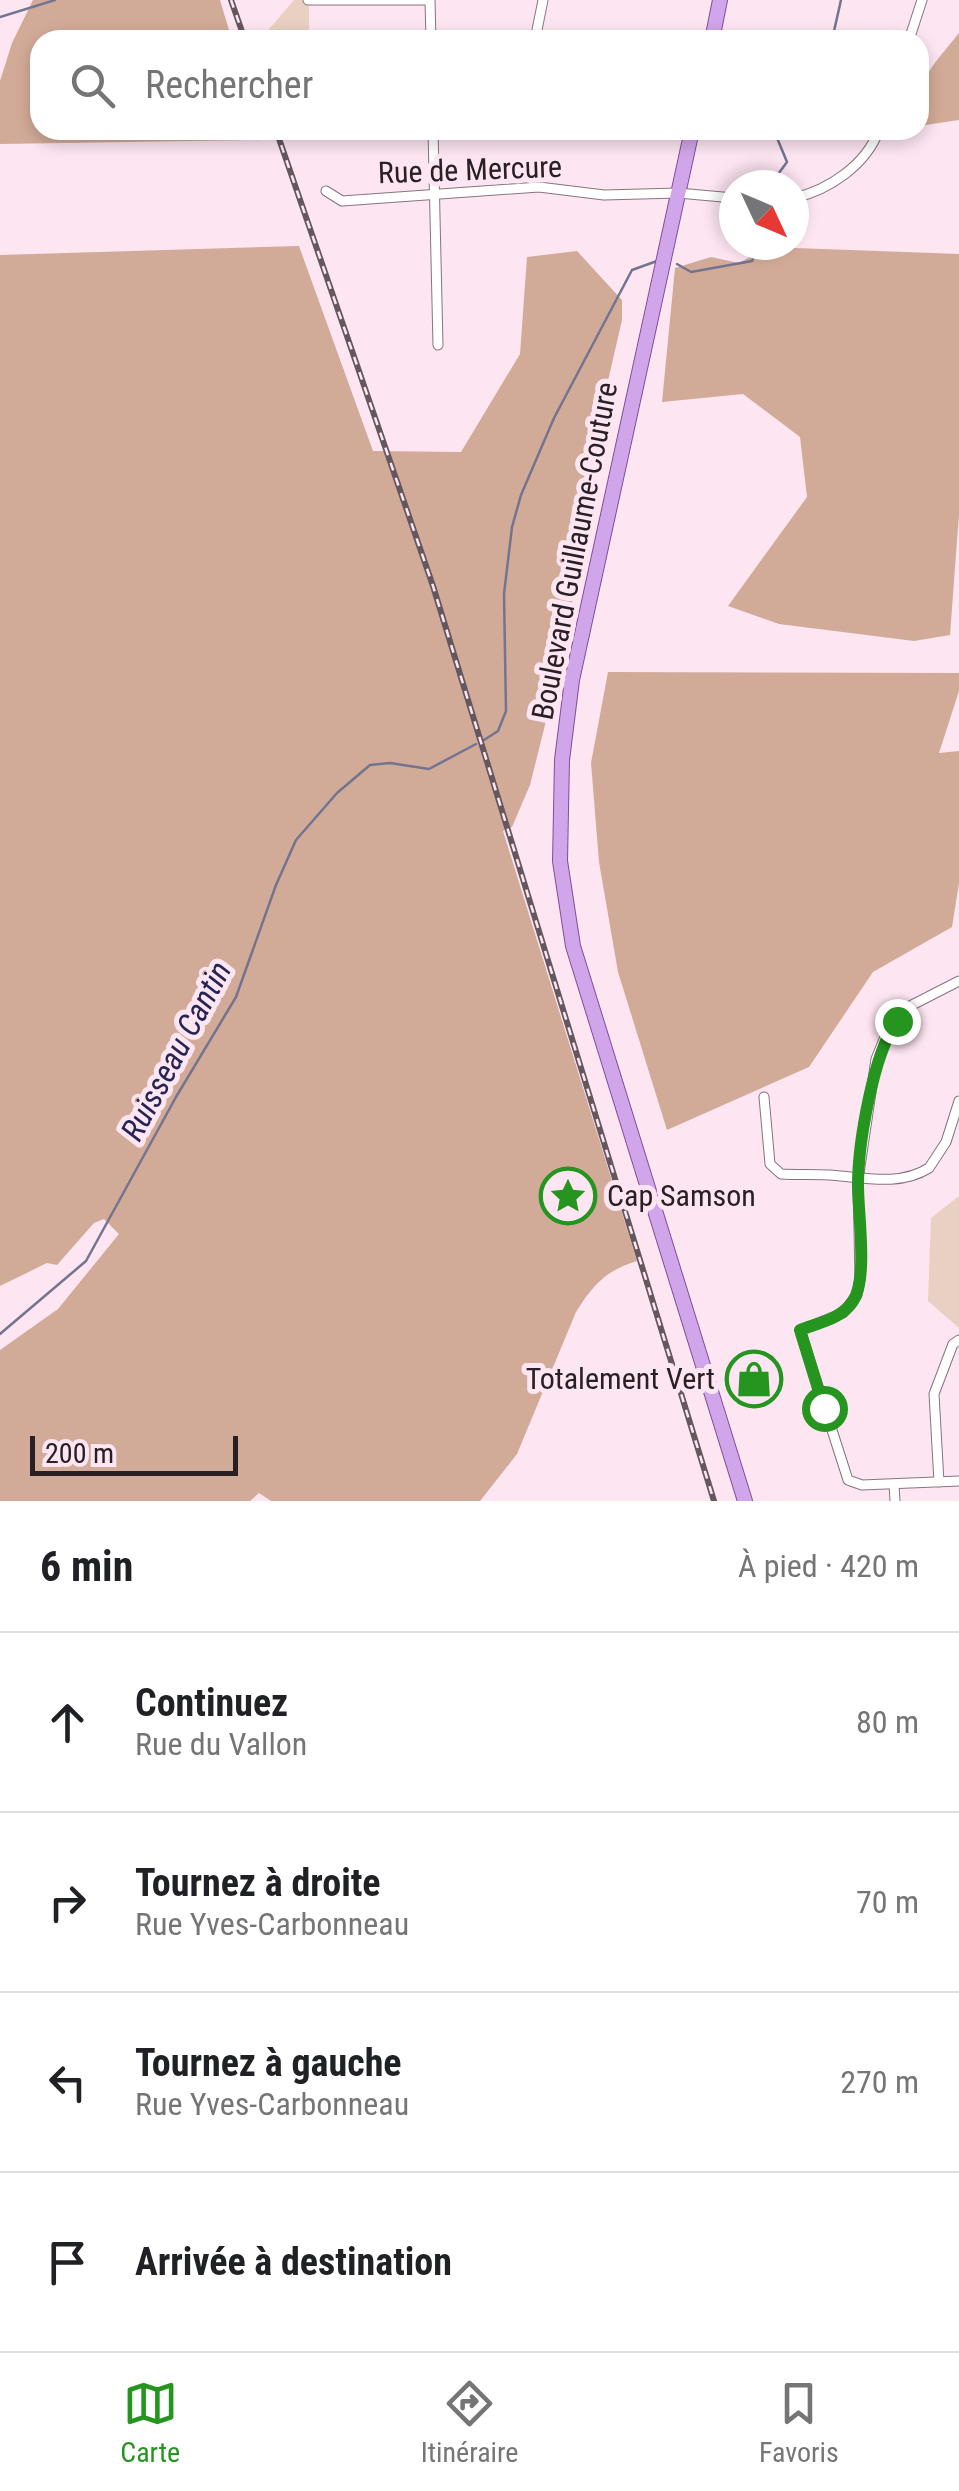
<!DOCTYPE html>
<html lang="fr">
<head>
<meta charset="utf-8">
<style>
  :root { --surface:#fff; --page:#f6f6f6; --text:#202124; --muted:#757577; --line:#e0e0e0; --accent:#259520 }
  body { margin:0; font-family:"Roboto Condensed",sans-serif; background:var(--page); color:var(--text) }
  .compass { position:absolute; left:719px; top:170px; width:90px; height:90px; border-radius:50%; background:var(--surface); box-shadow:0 5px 15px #0003; rotate:134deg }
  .scale { position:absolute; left:30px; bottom:25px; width:208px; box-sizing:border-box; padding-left:10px; border:5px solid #292025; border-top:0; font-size:28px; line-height:35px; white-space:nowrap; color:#292025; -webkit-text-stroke:8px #fde5f2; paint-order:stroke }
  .stop { position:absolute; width:30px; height:30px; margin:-22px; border:8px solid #259520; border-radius:50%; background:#fff }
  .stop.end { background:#259520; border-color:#fff; box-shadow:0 2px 10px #0008 }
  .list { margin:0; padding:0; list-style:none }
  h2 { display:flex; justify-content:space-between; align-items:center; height:130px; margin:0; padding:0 40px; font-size:42px }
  h2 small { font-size:32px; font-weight:400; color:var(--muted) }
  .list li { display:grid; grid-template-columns:65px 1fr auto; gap:30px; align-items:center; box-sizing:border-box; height:180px; padding:0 40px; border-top:2px solid var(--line) }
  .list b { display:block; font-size:38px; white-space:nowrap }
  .list p { margin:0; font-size:32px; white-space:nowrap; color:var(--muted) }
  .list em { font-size:32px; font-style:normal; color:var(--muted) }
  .icon { flex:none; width:55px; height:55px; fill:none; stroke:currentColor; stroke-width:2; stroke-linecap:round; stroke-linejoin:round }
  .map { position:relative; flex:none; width:959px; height:1501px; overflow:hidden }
  .search { position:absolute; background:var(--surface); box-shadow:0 5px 15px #0003; left:30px; right:30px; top:30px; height:110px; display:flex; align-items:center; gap:25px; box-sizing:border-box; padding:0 35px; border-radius:30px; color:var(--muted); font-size:38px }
  .sheet { height:850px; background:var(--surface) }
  nav { display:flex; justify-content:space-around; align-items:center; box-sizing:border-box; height:140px; border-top:2px solid var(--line); background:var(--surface); font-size:28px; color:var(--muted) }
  nav a { display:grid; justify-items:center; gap:5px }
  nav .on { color:var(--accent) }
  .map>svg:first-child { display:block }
</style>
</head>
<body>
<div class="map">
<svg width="959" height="1501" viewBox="0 0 959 1501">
  <rect width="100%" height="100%" fill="#fde5f2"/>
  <!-- green -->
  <g fill="#eacfc3">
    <polygon points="294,0 309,0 309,39 322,40 255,40 264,35"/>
    <polygon points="276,130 390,130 391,137 278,136"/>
    <polygon points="959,1196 959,1328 928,1301 931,1218"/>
  </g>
  <!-- forest -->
  <g fill="#d2ab98">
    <polygon points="33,0 220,0 232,40 40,40 40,130 260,130 263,140 0,144 0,81 12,43"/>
    <path d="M959,33V120L919,126C919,75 928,72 959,33Z"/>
    <path d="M299,246L373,451L461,452L520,354L527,257L577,251L622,300V320L596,433L568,633L530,785L512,827L503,831L637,1261C605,1271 594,1284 576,1312L517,1454L480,1501H271L259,1493L250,1501H0V1350L58,1309L119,1234L104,1219L94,1223L57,1265L47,1263L0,1286V255Z"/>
    <polygon points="768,247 959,254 959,514 950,635 914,641 779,624 728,606 807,497 800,437 743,394 662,402 675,268 711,257 739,263"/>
    <polygon points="608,672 959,673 959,691 939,753 959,751 959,883 952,927 873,972 809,1067 667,1130 618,972 599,862 591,763"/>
  </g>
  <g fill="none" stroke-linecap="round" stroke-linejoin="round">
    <!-- stream -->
    <g stroke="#73748f" stroke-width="2.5">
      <polyline points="0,17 55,0"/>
      <polyline points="832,40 841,0"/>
      <polyline points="770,185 787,162 775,133 778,130"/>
      <polyline points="677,264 691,272 752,261 759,245"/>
      <polyline points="484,740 498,731 506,711 504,594 512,527 521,495 554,418 632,270 657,261"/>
      <polyline points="0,1334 86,1261 176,1097 236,997 276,885 296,840 337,793 370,765 390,763 429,769 476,744"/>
    </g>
    <!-- minor casing -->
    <g stroke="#88737f" stroke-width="11">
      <g id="minor">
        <polyline points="308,0 426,0"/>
        <polyline points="430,0 431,40"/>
        <polyline points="535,40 543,0"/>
        <polyline points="909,40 922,0"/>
        <polyline points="433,130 438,345"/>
        <polyline points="326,191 342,201 539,187 604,195 678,193 734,198"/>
        <path d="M794,198C829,190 866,165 879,130"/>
        <polyline points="959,981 912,1005 885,1037 876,1059 858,1180 860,1279 857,1295 843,1313 800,1330 848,1480 862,1485 959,1481"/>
        <path d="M764,1097L770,1164L781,1174C797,1175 813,1174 829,1175C862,1177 899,1187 929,1168L946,1142L959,1101"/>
        <polyline points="939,1482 934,1394 953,1344 959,1340"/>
        <polyline points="894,1485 895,1501"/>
      </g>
    </g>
    <!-- primary casing -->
    <g stroke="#814f9b" stroke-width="16">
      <g id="primary">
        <polyline points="712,40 720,0"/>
        <polyline points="692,130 572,680 562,760 560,861 573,946 745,1501"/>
      </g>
    </g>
    <!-- minor -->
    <use href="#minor" stroke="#fff" stroke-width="9"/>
    <!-- primary -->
    <use href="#primary" stroke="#d0a5e9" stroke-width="14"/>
    <!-- rail casing -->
    <g stroke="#64575e" stroke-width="6">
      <g id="rail">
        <polyline points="231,0 245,40"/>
        <polyline points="276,130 433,586 714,1501"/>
      </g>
    </g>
    <!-- rail -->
    <use href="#rail" stroke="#fde5f2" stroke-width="2.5" stroke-dasharray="8" stroke-linecap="butt"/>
  </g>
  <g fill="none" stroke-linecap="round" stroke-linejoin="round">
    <!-- route -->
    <path stroke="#259520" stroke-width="12" d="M824,1408L800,1330C818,1323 842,1319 853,1301C868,1279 858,1214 858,1186C858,1144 873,1054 897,1021"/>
  </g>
  <!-- icons -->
  <defs>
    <g id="sight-ring" transform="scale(2.875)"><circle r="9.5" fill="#fde5f2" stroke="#259520" stroke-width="1.5"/><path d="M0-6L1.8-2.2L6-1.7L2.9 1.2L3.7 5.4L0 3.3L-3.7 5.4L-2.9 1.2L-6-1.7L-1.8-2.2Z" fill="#259520"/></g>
    <g id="shop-ring" transform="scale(2.875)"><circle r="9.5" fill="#fde5f2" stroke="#259520" stroke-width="1.5"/><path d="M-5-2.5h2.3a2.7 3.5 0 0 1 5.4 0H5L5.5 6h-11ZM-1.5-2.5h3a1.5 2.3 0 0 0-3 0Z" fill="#259520"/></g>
  </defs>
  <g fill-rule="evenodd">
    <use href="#sight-ring" x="568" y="1196"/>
    <use href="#shop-ring" x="754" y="1379"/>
  </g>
  <g text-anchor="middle" stroke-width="10" stroke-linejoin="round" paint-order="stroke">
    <!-- street labels -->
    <g font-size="30" fill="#292025" stroke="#fde5f2">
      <text transform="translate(470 170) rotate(-2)" y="10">Rue de Mercure</text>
      <text transform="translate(575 551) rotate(-79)" y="10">Boulevard Guillaume-Couture</text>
    </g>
    <!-- poi labels -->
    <g font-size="30" fill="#292025" stroke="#fde5f2" text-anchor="start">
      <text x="607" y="1206">Cap Samson</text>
      <text x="715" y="1389" text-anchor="end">Totalement Vert</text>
    </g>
    <!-- water labels -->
    <g font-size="32" font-style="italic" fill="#242554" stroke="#fde5f2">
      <text transform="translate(176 1051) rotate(-62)" y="11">Ruisseau Cantin</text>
    </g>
  </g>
</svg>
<svg class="compass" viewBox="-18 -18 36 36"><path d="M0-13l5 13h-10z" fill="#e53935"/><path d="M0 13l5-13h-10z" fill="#757577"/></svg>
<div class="scale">200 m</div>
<div class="stop" style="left:824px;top:1408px"></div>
<div class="stop end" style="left:897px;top:1021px"></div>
<div class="search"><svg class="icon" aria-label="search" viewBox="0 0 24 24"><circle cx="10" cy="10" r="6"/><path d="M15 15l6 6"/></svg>Rechercher</div>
</div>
<section class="sheet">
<h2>6 min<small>À pied · 420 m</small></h2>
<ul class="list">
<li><svg class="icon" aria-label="ahead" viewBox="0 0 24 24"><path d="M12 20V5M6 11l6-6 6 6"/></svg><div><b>Continuez</b><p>Rue du Vallon</p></div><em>80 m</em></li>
<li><svg class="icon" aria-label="right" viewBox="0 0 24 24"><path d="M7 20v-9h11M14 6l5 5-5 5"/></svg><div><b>Tournez à droite</b><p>Rue Yves-Carbonneau</p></div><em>70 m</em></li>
<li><svg class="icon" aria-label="left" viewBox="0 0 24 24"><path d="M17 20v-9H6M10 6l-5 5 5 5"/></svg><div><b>Tournez à gauche</b><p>Rue Yves-Carbonneau</p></div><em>270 m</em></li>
<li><svg class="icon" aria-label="arrive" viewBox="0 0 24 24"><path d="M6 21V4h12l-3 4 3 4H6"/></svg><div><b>Arrivée à destination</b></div></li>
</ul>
</section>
<nav>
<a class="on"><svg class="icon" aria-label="map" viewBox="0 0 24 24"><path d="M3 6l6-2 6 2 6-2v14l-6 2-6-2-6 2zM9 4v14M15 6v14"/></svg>Carte</a>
<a><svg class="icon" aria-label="directions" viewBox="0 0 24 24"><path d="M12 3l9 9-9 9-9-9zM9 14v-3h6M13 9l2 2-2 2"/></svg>Itinéraire</a>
<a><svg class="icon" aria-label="saved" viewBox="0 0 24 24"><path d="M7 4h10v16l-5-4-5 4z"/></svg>Favoris</a>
</nav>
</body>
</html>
